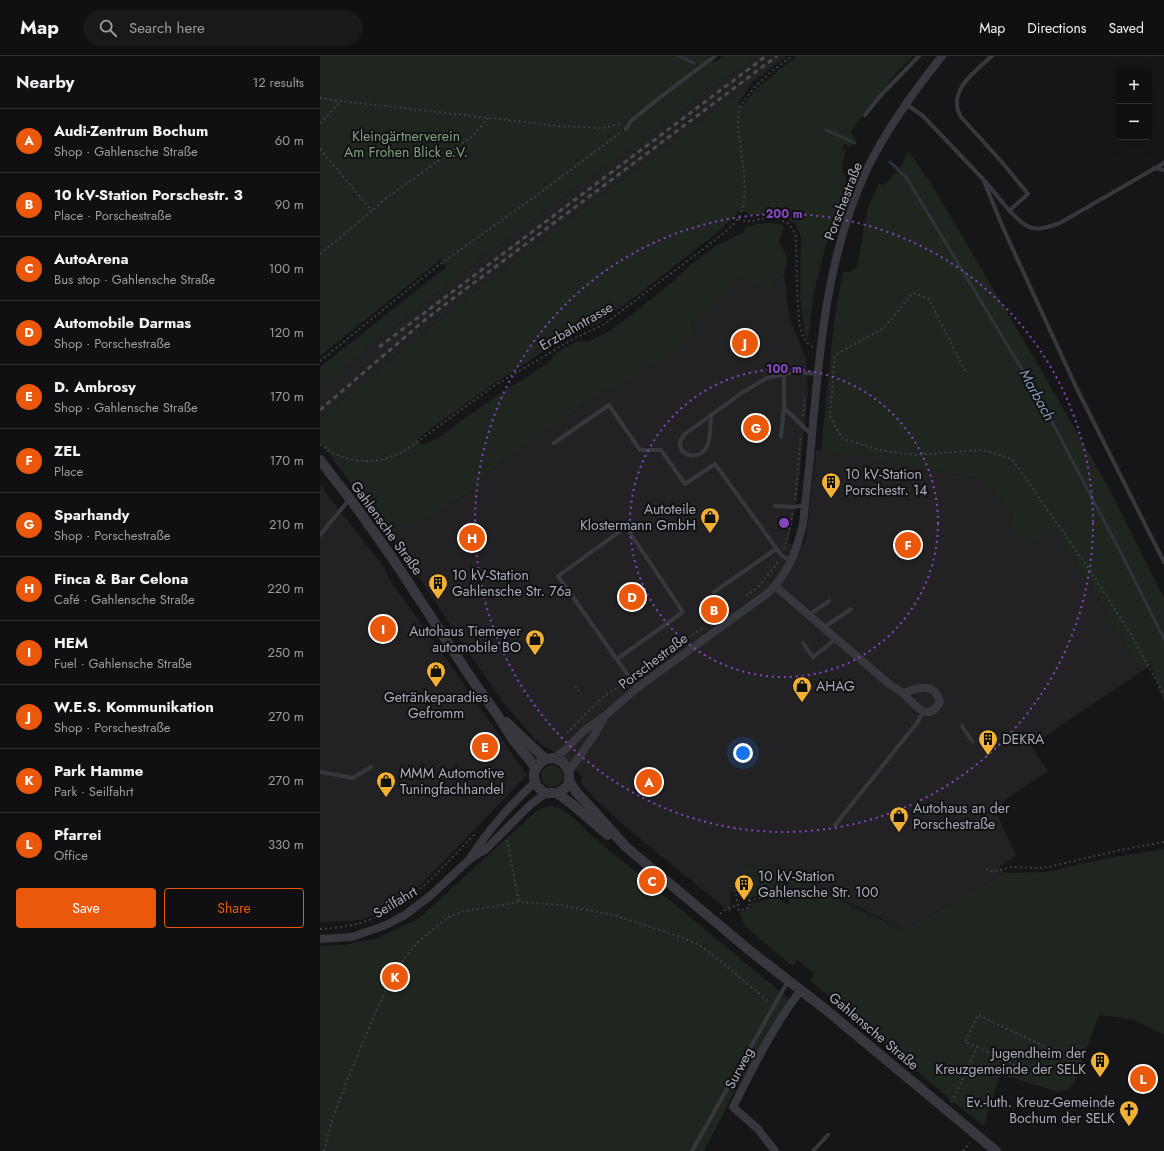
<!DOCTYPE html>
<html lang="en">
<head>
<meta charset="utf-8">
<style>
  :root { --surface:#101012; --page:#19191b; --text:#f1f3f6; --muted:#9c9d9f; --line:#303032; --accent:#ea580c }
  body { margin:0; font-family:Jost,sans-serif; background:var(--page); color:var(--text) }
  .controls { position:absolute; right:12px; top:12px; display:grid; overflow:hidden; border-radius:4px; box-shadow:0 4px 16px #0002 }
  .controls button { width:36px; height:36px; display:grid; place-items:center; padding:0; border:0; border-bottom:1px solid var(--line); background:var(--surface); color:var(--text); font:20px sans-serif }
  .you { position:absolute; left:423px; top:697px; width:14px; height:14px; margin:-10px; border:3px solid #fff; border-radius:50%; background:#1a73e8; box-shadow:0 0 0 6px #1a73e833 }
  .badge { display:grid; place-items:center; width:26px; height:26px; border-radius:50%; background:var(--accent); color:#fff; font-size:13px; font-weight:700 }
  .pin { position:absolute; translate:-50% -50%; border:2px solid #fff; box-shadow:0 1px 4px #0006 }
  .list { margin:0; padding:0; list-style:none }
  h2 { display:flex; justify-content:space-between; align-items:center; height:52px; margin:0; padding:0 16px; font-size:17px }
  h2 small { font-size:13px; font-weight:400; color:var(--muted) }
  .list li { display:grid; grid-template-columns:26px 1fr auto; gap:12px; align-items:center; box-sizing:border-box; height:64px; padding:0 16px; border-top:1px solid var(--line) }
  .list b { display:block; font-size:15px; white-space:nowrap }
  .list p { margin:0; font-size:13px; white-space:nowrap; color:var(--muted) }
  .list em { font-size:13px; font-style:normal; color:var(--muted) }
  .actions { display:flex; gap:8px; padding:12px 16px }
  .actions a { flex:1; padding:9px 0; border:1px solid var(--accent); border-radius:4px; text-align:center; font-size:14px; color:var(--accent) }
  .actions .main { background:var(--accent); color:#fff }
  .icon { flex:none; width:22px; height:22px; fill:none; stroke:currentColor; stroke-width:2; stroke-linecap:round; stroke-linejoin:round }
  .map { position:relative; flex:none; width:844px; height:1095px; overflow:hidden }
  header { display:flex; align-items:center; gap:24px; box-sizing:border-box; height:56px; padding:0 20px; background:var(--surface); border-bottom:1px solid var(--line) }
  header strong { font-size:19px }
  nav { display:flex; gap:22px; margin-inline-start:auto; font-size:14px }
  .search { width:280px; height:36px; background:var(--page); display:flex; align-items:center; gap:10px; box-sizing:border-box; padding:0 14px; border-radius:22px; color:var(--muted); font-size:15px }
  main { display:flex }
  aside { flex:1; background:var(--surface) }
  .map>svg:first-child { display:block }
</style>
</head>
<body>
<header>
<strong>Map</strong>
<div class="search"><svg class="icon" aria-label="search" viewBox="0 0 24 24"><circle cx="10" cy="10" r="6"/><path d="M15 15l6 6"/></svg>Search here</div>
<nav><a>Map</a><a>Directions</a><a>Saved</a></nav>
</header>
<main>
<aside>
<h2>Nearby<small>12 results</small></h2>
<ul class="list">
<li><span class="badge">A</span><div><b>Audi-Zentrum Bochum</b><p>Shop · Gahlensche Straße</p></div><em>60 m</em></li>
<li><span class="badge">B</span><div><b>10 kV-Station Porschestr. 3</b><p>Place · Porschestraße</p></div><em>90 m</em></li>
<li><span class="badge">C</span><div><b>AutoArena</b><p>Bus stop · Gahlensche Straße</p></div><em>100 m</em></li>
<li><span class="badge">D</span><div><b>Automobile Darmas</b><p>Shop · Porschestraße</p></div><em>120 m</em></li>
<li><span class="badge">E</span><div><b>D. Ambrosy</b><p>Shop · Gahlensche Straße</p></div><em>170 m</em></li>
<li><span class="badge">F</span><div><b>ZEL</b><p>Place</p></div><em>170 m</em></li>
<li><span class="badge">G</span><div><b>Sparhandy</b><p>Shop · Porschestraße</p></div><em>210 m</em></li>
<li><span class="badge">H</span><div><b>Finca &amp; Bar Celona</b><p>Café · Gahlensche Straße</p></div><em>220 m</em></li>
<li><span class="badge">I</span><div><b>HEM</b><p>Fuel · Gahlensche Straße</p></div><em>250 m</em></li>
<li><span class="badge">J</span><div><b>W.E.S. Kommunikation</b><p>Shop · Porschestraße</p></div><em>270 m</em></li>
<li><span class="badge">K</span><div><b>Park Hamme</b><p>Park · Seilfahrt</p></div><em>270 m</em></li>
<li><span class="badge">L</span><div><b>Pfarrei</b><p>Office</p></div><em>330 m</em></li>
</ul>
<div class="actions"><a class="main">Save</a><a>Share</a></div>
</aside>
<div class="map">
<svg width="844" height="1095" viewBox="0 0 844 1095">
  <rect width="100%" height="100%" fill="#161618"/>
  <!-- built -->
  <g fill="#222225">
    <polygon points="437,0 467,0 181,214 0,361 0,332 50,290 159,204"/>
    <polygon points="464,218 469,260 486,303 488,337 478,437 468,487 483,490 486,481 496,394 666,424 693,461 688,465 734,473 781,547 821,616 711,690 728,715 674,752 696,799 680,810 684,817 584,874 515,840 493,825 489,820 483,824 476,817 470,813 457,809 446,810 433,815 422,816 414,826 410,836 411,857 307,772 271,739 262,728 262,721 246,703 222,689 212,680 182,645 150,599 95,515 68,477 81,467 104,465 120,455 157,432 168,416 291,330 295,335 338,306 374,275 370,269 418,221 446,235"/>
    <polygon points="0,429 63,510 70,524 120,594 207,719 127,802 100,829 73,850 45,863 31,865 0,866"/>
  </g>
  <!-- green -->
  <g fill="#1e261f">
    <polygon points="0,0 389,0 388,1 395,6 404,0 437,0 159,204 50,290 0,332 0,311 126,211 120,204 0,300"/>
    <path d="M477,0H593L577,16L530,76L535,82V87L529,90L524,88L522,92L526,94L521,111L526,122L525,135L508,180L494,235L488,283L485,279L480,243L481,180L476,169L467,162L451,158L429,159L425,155H419L413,162L398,176L307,247L277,268L259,276L222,296L171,330L97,383L100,387L103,389L118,382L163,349L228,307L237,296L258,285H268L287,277L316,255L350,228L373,207L398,188L402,187L424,176L425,171C439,168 450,164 464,170L459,185L468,203L464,218L446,235L418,221L370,269L375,275L338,306L295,335L291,330L168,416L157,432L120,455L104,465L81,467L68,477L0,386V361L181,214L432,26L418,48L423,50L435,34L459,14Z"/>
    <polygon points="588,95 609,124 720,312 790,434 844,542 844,646 831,609 821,616 781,547 734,473 707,490 688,465 693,461 666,424 501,395 514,265 523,216 529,216 537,211 547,155 559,127 564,130 581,111"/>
    <circle cx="232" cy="720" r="11"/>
    <path d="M230,750C248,752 259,768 272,780L469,943L415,1035L384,1095H0V890L23,889L55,883L98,863L212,759L220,753Z"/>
    <path d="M844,793V979L812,963L779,959L754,1027L747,1034L739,1036L680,1018L664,1070L632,1045L576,997L550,977L490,924L494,918L478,904L472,910L425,870L419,857L432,851L431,847L452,842L454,843L458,842L467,849L470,845L457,836V835L450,836V837L429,842L428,836H410C415,825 421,816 430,808L433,814C451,807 470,808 483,824L489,819C506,841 557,862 584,874L684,817L726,816L788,802Z"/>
  </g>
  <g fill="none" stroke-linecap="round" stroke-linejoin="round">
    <!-- stream -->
    <g stroke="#2c353c" stroke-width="3">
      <polyline points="359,0 374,7"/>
      <polyline points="506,74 535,87"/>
      <polyline points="570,106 586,121 720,343 803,501 844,583"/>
    </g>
    <!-- path -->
    <g stroke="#3d3f44" stroke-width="2" stroke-dasharray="2 3" stroke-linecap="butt">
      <polyline points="0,42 20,45 240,70 282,72 300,68"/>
      <polyline points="0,67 17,50 20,45"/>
      <polyline points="0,93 52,155"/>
      <path d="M418,163C430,167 434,164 446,162C449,162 452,163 456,163C467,165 472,169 476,181L477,231L479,266L482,278L487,287L493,291"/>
      <polyline points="0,198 52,155 65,143 153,80 168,62"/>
      <polyline points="0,305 116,211 220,137 300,77"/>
      <polyline points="645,315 609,243 593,237 564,272 515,299 510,360 522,382 559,394 593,399 663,394 692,403 769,513 812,580 844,639"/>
      <polyline points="483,360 485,341"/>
      <path d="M0,388C25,409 58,410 86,394L174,330L253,283L283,269L399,181C405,176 412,171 417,164C431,144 422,107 420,84C418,73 417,61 420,51C422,47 425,44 427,41C439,24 456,12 472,0"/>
      <polyline points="475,444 481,379"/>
      <polyline points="464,493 468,480 473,456"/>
      <polyline points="426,540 438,531 458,506"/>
      <polyline points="315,619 384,571"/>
      <polyline points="255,630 259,635"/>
      <polyline points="247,677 282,642 305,626"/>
      <polyline points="187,784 199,846"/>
      <polyline points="666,813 674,816 691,811 724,812 800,794 844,786"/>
      <polygon points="428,838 430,851 419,855 416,839"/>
      <polyline points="429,845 454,838"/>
      <polyline points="400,858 403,855 417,849"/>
      <path d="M0,873C77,870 107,826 157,776"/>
      <polyline points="657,991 714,1018"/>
      <polyline points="631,1046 633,1044 657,991 645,986 658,959 728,992"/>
      <polyline points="4,1095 12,1064 27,1025 56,955 66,934 77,913 86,900 98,886 113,873 129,861 141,856 199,846 241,849 293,859 358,880 377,888 388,895 449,946"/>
      <polyline points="643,1095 650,1087"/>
    </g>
    <!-- service -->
    <g stroke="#37383d" stroke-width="4">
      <path d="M672,0C655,15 626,36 641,61L681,105L708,138L690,154"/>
      <polyline points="586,48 603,60 663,123 684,174 757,333 844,506"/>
      <polyline points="545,59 561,39 599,0"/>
      <polyline points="306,73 311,65 338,43 395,0"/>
      <polyline points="834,112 844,114"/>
      <path d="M666,126C675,137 698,169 712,172C722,174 731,170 740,167L844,107"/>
      <polyline points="464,352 464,318"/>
      <path d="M391,360C390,369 391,379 388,388C381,406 358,401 360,386C361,383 364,380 365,378L423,336L447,322L474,316L497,318"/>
      <polyline points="461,381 464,352 492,379"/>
      <polyline points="234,387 289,349 320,394 341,394 365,428 395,408 462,500 471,505"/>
      <polyline points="455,450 474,451 485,449"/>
      <polyline points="0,479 29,444"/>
      <polyline points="394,536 456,493"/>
      <polyline points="489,559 509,545"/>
      <polyline points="503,572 531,553"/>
      <polyline points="483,587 493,601 516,583"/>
      <polyline points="297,603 363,556 306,471 238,520 310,622 317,632"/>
      <polyline points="642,670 652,685"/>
      <polyline points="0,716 33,722 51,711"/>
      <polyline points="515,769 597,667 603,656"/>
      <polyline points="372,1095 468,925"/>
      <polyline points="493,1095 508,1079"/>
    </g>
    <!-- minor -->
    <g stroke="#37383d" stroke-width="8">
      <path d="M455,530L568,627C573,631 579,634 584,638C595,649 608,668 620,646C614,625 598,632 583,637"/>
      <path d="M234,702L245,694L265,674L286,659L317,632L448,537C469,516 476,497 483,468C486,438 490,408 492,378C500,287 508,194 548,111C568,71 594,35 622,0"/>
      <polyline points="249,715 273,681 284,662"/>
      <path d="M151,801C169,773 191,748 215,726"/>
      <polyline points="0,883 32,881 66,869 85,859 110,840 150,803 166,793 211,748 226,737"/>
      <path d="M455,1095L438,1073L413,1051C433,1012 454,968 481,934"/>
    </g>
    <!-- tertiary -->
    <g stroke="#37383d" stroke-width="10">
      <polyline points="0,404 37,452 73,503 153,625 176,657 194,685 216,712"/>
      <polyline points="186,666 225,703"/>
      <polyline points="249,725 247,730 243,734 237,737 226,737 222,735 216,729 214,722 214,716 220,707 225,703 234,702 243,706 249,715 249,725 257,737 275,756 306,791 429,894 505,953 676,1095"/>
      <polyline points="237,737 253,749 288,779"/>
    </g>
    <!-- rail -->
    <g stroke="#4a4c52" stroke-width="3" stroke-dasharray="5 4" stroke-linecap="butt">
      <polyline points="59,291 446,0"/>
      <polyline points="0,354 106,263 131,244 457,0"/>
    </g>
  </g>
  <!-- distance rings -->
  <g fill="none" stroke="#8446be" stroke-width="2" stroke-dasharray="2 4">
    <circle cx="464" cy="467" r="154"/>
    <circle cx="464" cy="467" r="309"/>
  </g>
  <!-- icons -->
  <defs>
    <g id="building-pin" transform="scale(1)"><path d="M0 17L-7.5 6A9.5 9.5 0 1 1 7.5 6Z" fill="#f2b134" stroke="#111113"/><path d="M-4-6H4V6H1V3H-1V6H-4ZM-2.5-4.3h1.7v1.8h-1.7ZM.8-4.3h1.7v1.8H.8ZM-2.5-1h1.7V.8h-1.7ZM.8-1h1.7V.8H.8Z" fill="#111"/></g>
    <g id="shop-pin" transform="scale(1)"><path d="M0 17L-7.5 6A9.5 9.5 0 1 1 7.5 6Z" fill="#f2b134" stroke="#111113"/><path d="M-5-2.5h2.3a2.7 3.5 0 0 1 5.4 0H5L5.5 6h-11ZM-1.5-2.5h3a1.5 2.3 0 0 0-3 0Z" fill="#111"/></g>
    <g id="church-pin" transform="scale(1)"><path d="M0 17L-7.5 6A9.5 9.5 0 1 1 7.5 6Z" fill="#f2b134" stroke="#111113"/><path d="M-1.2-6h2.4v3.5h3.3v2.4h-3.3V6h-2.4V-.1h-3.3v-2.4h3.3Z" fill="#111"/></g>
  </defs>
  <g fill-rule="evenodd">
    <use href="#building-pin" x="511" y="426"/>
    <use href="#shop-pin" x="390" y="461"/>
    <use href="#building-pin" x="118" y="527"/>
    <use href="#shop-pin" x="215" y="583"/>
    <use href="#shop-pin" x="116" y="615"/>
    <use href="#shop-pin" x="482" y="630"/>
    <use href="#building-pin" x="668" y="683"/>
    <use href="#shop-pin" x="66" y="725"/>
    <use href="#shop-pin" x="579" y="760"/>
    <use href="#building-pin" x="424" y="828"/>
    <use href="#building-pin" x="780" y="1005"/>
    <use href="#church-pin" x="809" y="1054"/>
  </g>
  <g text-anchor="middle" stroke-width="4" stroke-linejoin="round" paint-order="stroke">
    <!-- park labels -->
    <g font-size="14" fill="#7fa381" stroke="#111113">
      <text x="86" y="85">Kleingärtnerverein<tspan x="86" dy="16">Am Frohen Blick e.V.</tspan></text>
    </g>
    <!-- street labels -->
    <g font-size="14" fill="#a8adb8" stroke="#111113">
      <text transform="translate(523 145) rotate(-69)" y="5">Porschestraße</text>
      <text transform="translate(256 270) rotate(-30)" y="5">Erzbahntrasse</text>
      <text transform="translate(67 472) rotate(54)" y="5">Gahlensche Straße</text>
      <text transform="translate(333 605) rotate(-37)" y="5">Porschestraße</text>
      <text transform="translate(75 846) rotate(-31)" y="5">Seilfahrt</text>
      <text transform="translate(554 975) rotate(40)" y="5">Gahlensche Straße</text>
      <text transform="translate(419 1012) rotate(-62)" y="5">Surweg</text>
    </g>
    <!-- poi labels -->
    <g font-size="14" fill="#a8adb8" stroke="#111113" text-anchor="start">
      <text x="525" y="423">10 kV-Station<tspan x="525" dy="16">Porschestr. 14</tspan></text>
      <text x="376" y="458" text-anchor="end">Autoteile<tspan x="376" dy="16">Klostermann GmbH</tspan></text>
      <text x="132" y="524">10 kV-Station<tspan x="132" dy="16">Gahlensche Str. 76a</tspan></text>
      <text x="201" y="580" text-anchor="end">Autohaus Tiemeyer<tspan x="201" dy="16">automobile BO</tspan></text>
      <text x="496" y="635">AHAG</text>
      <text x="116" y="646" text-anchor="middle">Getränkeparadies<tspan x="116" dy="16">Gefromm</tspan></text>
      <text x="682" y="688">DEKRA</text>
      <text x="80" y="722">MMM Automotive<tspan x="80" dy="16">Tuningfachhandel</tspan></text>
      <text x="593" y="757">Autohaus an der<tspan x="593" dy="16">Porschestraße</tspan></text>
      <text x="438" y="825">10 kV-Station<tspan x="438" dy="16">Gahlensche Str. 100</tspan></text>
      <text x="766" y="1002" text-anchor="end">Jugendheim der<tspan x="766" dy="16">Kreuzgemeinde der SELK</tspan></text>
      <text x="795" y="1051" text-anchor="end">Ev.-luth. Kreuz-Gemeinde<tspan x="795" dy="16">Bochum der SELK</tspan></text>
    </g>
    <!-- water labels -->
    <g font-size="15" font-style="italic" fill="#7f9bb3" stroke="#111113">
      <text transform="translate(717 339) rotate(61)" y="5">Marbach</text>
    </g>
  </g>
  <circle cx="464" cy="467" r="6" fill="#8446be" stroke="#111113" stroke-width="2"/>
  <g font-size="12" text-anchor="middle" font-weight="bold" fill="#8446be" stroke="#111113" stroke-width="4" stroke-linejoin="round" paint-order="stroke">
    <text x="464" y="162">200 m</text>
    <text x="464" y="317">100 m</text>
  </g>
</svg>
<div class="controls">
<button>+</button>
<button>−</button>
</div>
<div class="you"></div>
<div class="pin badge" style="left:329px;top:726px">A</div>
<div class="pin badge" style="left:394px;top:554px">B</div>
<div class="pin badge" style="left:332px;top:825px">C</div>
<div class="pin badge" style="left:312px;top:541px">D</div>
<div class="pin badge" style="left:165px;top:691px">E</div>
<div class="pin badge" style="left:588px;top:489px">F</div>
<div class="pin badge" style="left:436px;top:372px">G</div>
<div class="pin badge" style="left:152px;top:482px">H</div>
<div class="pin badge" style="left:63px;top:573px">I</div>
<div class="pin badge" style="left:425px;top:287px">J</div>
<div class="pin badge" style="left:75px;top:921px">K</div>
<div class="pin badge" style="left:823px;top:1023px">L</div>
</div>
</main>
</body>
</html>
